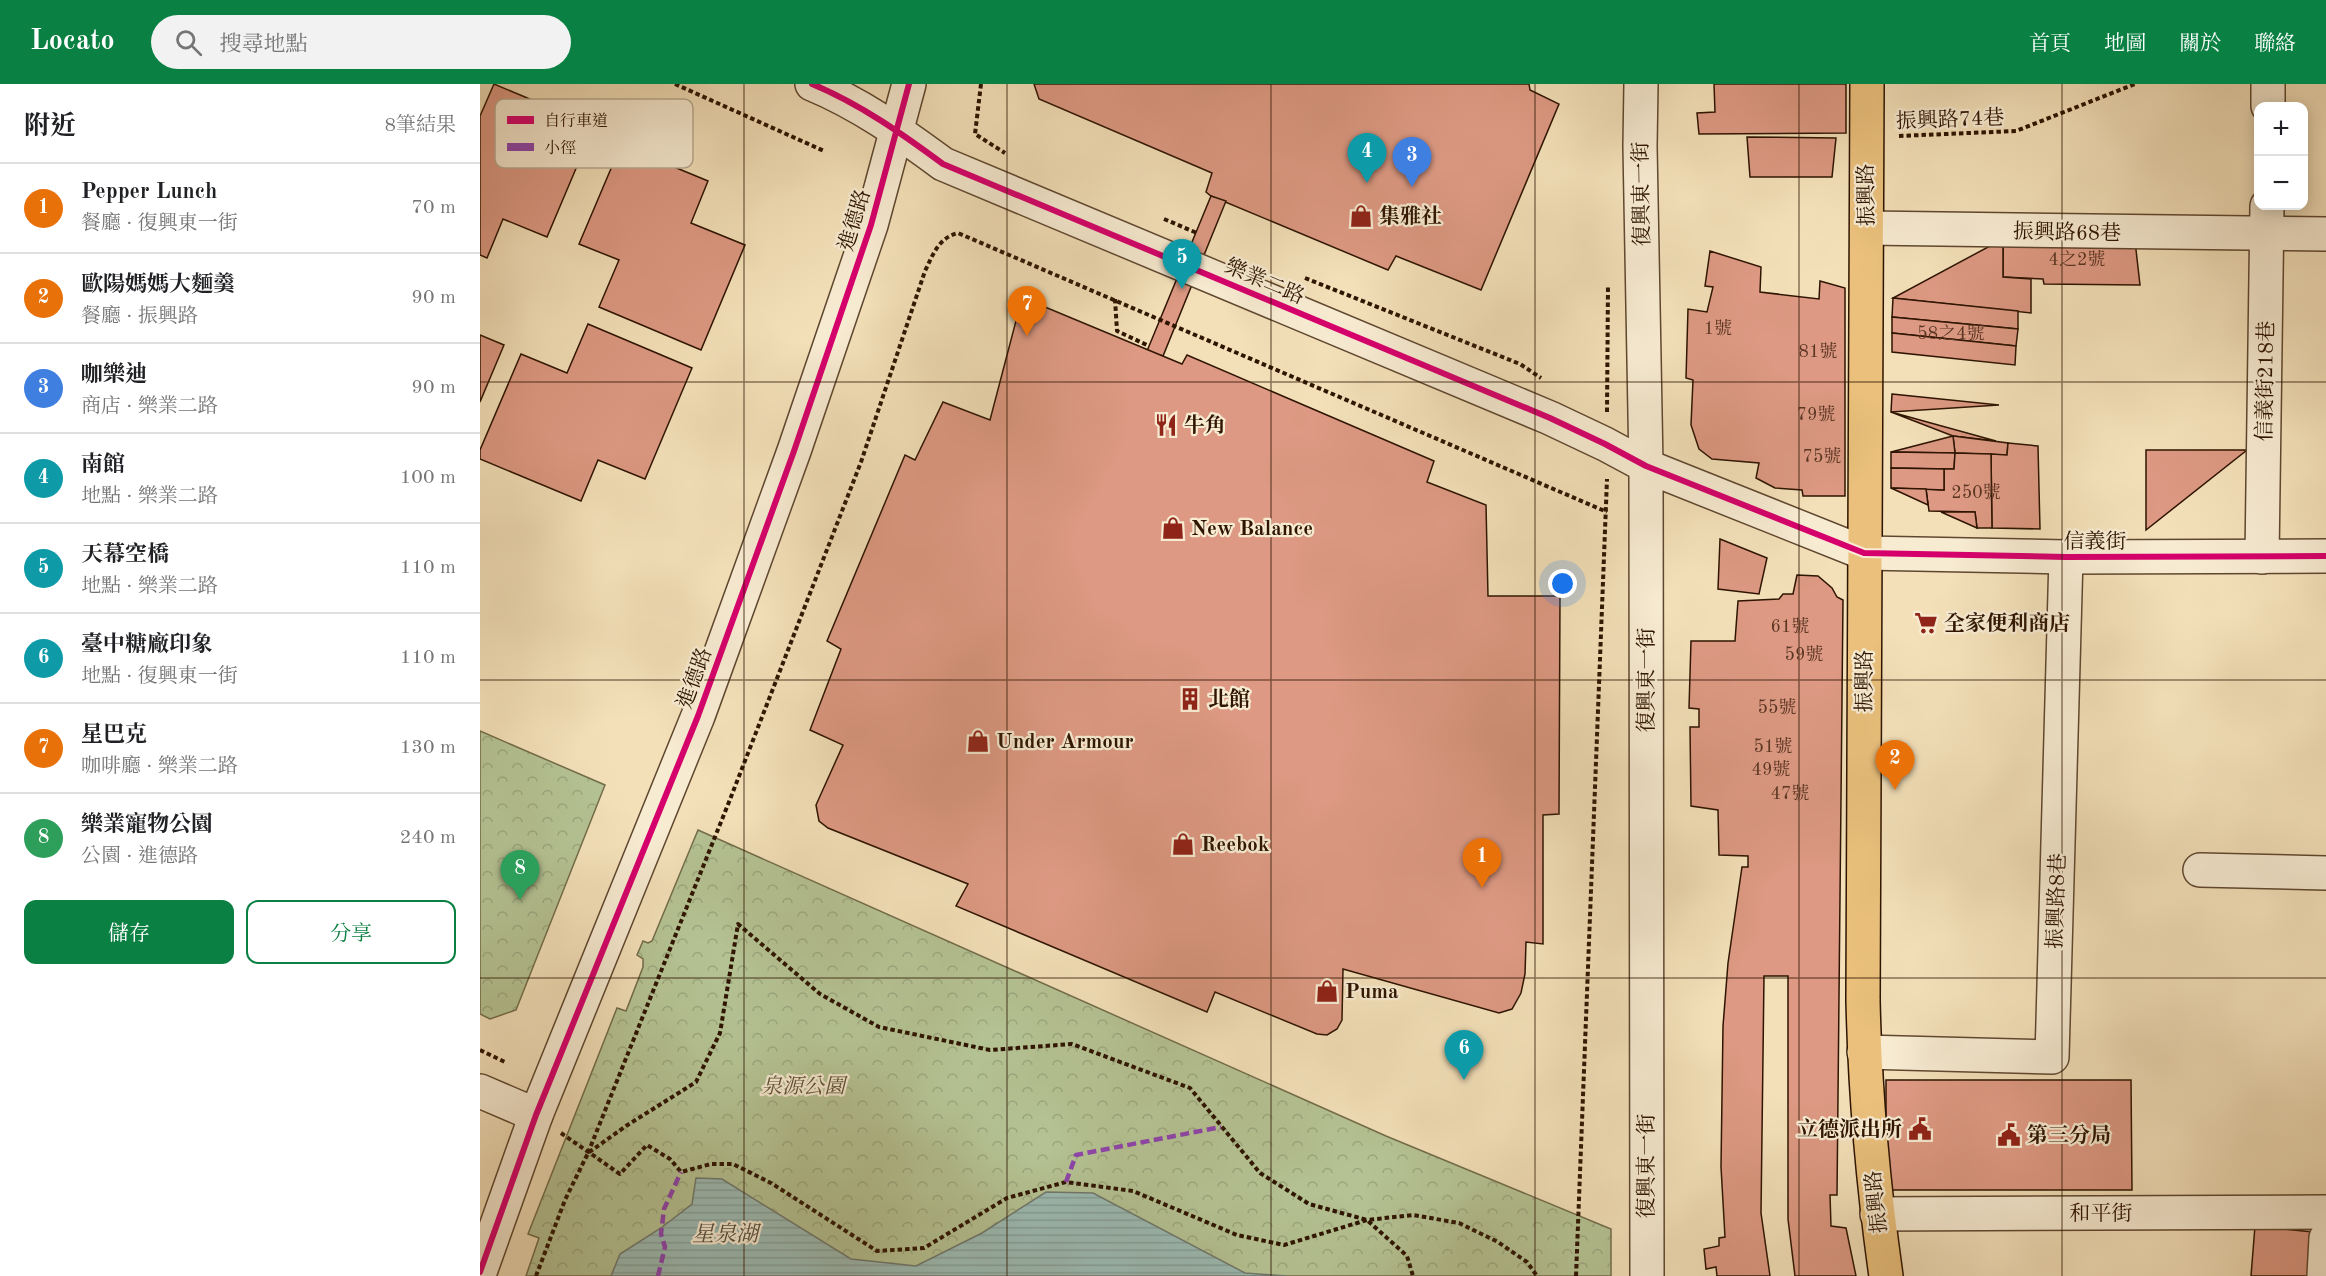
<!DOCTYPE html>
<html lang="zh-TW">
<head>
<meta charset="utf-8">
<style>
  :root { --surface:#fff; --page:#f2f2f2; --text:#202124; --muted:#757577; --line:#e0e0e0; --accent:#0b8043 }
  body { margin:0; font-family:"Old Standard TT","Noto Serif TC",serif; background:var(--page); color:var(--text) }
  .controls { position:absolute; right:18px; top:18px; display:grid; overflow:hidden; border-radius:12px; box-shadow:0 3px 15px #0003 }
  .controls button { width:54px; height:54px; display:grid; place-items:center; padding:0; border:0; border-bottom:2px solid var(--line); background:var(--surface); color:var(--text); font:30px sans-serif }
  .you { position:absolute; left:1083px; top:500px; width:21px; height:21px; margin:-15px; border:4px solid #fff; border-radius:50%; background:#1a73e8; box-shadow:0 0 0 9px #1a73e833 }
  .badge { display:grid; place-items:center; width:39px; height:39px; border-radius:50%; background:var(--accent); color:#fff; font-size:20px; font-weight:700 }
  .pin { position:absolute; translate:-50% -50px; filter:drop-shadow(0 2px 3px #0008) }
  .pin::after { content:''; position:absolute; top:32px; width:21px; height:18px; background:inherit; clip-path:polygon(0 0,100% 0,50% 100%) }
  .list { margin:0; padding:0; list-style:none }
  h2 { display:flex; justify-content:space-between; align-items:center; height:78px; margin:0; padding:0 24px; font-size:26px }
  h2 small { font-size:20px; font-weight:400; color:var(--muted) }
  .list li { display:grid; grid-template-columns:39px 1fr auto; gap:18px; align-items:center; box-sizing:border-box; height:90px; padding:0 24px; border-top:2px solid var(--line) }
  .list b { display:block; font-size:22px; white-space:nowrap }
  .list p { margin:0; font-size:20px; white-space:nowrap; color:var(--muted) }
  .list em { font-size:20px; font-style:normal; color:var(--muted) }
  .actions { display:flex; gap:12px; padding:18px 24px }
  .actions a { flex:1; padding:14px 0; border:2px solid var(--accent); border-radius:12px; text-align:center; font-size:21px; color:var(--accent) }
  .actions .main { background:var(--accent); color:#fff }
  .icon { flex:none; width:33px; height:33px; fill:none; stroke:currentColor; stroke-width:2; stroke-linecap:round; stroke-linejoin:round }
  .map { position:relative; flex:none; width:1846px; height:1192px; overflow:hidden }
  header { display:flex; align-items:center; gap:36px; box-sizing:border-box; height:84px; padding:0 30px; background:var(--accent); color:#fff }
  header strong { font-size:28px }
  nav { display:flex; gap:33px; margin-inline-start:auto; font-size:21px }
  .search { width:420px; height:54px; background:var(--page); display:flex; align-items:center; gap:15px; box-sizing:border-box; padding:0 21px; border-radius:33px; color:var(--muted); font-size:22px }
  main { display:flex }
  aside { flex:1; background:var(--surface) }
  .map>svg:first-child { display:block }
</style>
</head>
<body>
<header>
<strong>Locato</strong>
<div class="search"><svg class="icon" aria-label="search" viewBox="0 0 24 24"><circle cx="10" cy="10" r="6"/><path d="M15 15l6 6"/></svg>搜尋地點</div>
<nav><a>首頁</a><a>地圖</a><a>關於</a><a>聯絡</a></nav>
</header>
<main>
<aside>
<h2>附近<small>8筆結果</small></h2>
<ul class="list">
<li><span class="badge" style="background:#e8710a">1</span><div><b>Pepper Lunch</b><p>餐廳 · 復興東一街</p></div><em>70 m</em></li>
<li><span class="badge" style="background:#e8710a">2</span><div><b>歐陽媽媽大麵羹</b><p>餐廳 · 振興路</p></div><em>90 m</em></li>
<li><span class="badge" style="background:#3f7fe0">3</span><div><b>咖樂迪</b><p>商店 · 樂業二路</p></div><em>90 m</em></li>
<li><span class="badge" style="background:#0f9aa8">4</span><div><b>南館</b><p>地點 · 樂業二路</p></div><em>100 m</em></li>
<li><span class="badge" style="background:#0f9aa8">5</span><div><b>天幕空橋</b><p>地點 · 樂業二路</p></div><em>110 m</em></li>
<li><span class="badge" style="background:#0f9aa8">6</span><div><b>臺中糖廠印象</b><p>地點 · 復興東一街</p></div><em>110 m</em></li>
<li><span class="badge" style="background:#e8710a">7</span><div><b>星巴克</b><p>咖啡廳 · 樂業二路</p></div><em>130 m</em></li>
<li><span class="badge" style="background:#2e9e5b">8</span><div><b>樂業寵物公園</b><p>公園 · 進德路</p></div><em>240 m</em></li>
</ul>
<div class="actions"><a class="main">儲存</a><a>分享</a></div>
</aside>
<div class="map">
<svg width="1846" height="1192" viewBox="0 0 1846 1192">
  <defs>
    <pattern id="forest-crowns" width="20" height="18" patternUnits="userSpaceOnUse" patternTransform="scale(1.5)"><rect width="20" height="18" fill="#b5c394"/><path d="M2 6a3 3 0 1 1 6 0M12 15a3 3 0 1 1 6 0" fill="none" stroke="#9ca77e"/></pattern>
    <pattern id="water-rules" width="6" height="5" patternUnits="userSpaceOnUse" patternTransform="scale(1.5)"><rect width="6" height="5" fill="#9cbcb5"/><path d="M0 2.5h6" fill="none" stroke="#87a19a"/></pattern>
  </defs>
  <rect width="100%" height="100%" fill="#f3e0b9"/>
  <filter id="stains"><feTurbulence type="fractalNoise" baseFrequency=".00333" numOctaves="4"/><feColorMatrix values="0 0 0 0 .2 0 0 0 0 .09 0 0 0 0 .02 0 0 0 .5 -.17"/></filter>
  <radialGradient id="worn" r=".72"><stop offset=".6" stop-color="#630" stop-opacity="0"/><stop offset="1" stop-color="#630" stop-opacity=".3"/></radialGradient>
  <!-- forest -->
  <g fill="url(#forest-crowns)" stroke="#726c4a" stroke-width="1.5">
    <polygon points="0,647 125,701 36,926 10,935 0,930"/>
    <polygon points="218,746 906,1052 1131,1145 1131,1192 46,1192 59,1154 48,1150 137,924 146,927 163,883 163,875 157,871 163,857 168,859 172,857"/>
  </g>
  <!-- water -->
  <polygon fill="url(#water-rules)" stroke="#70796d" stroke-width="1.5" points="216,1094 242,1095 371,1175 436,1182 502,1149 566,1108 613,1109 765,1189 806,1192 131,1192 140,1170 181,1144 212,1120"/>
  <!-- building -->
  <g fill="#dd9983" stroke="#2e1401" stroke-width="1.5">
    <polygon points="14,0 114,42 67,153 23,135 7,174 0,171 0,32"/>
    <polygon points="554,0 1049,0 1050,6 1079,20 1001,206 916,172 908,186 731,112 726,108 732,89 559,15"/>
    <polygon points="1234,0 1366,0 1366,49 1219,50 1217,29 1235,28"/>
    <polygon points="1267,53 1356,54 1352,93 1270,93"/>
    <polygon points="141,61 228,97 211,139 265,161 221,266 119,223 139,176 99,160"/>
    <polygon points="731,112 746,117 683,272 675,270 667,267"/>
    <polygon points="1523,155 1655,157 1660,201 1564,200 1563,195 1523,193"/>
    <polygon points="1523,155 1523,193 1551,195 1551,229 1413,214"/>
    <polygon points="1230,167 1281,183 1280,208 1339,215 1340,197 1365,204 1365,412 1323,412 1322,406 1295,404 1276,394 1279,379 1232,375 1219,365 1211,341 1213,296 1206,294 1208,225 1227,228 1233,203 1225,202"/>
    <polygon points="1413,214 1538,227 1538,245 1412,233"/>
    <polygon points="550,219 565,223 702,280 707,271 954,377 947,398 1006,421 1008,512 1080,512 1079,730 1063,731 1063,860 1046,858 1045,890 1041,909 1032,925 1019,929 863,885 862,936 857,945 847,951 837,950 735,908 727,928 476,822 488,800 348,744 339,737 336,721 363,661 330,646 361,565 347,557 425,371 435,376 463,318 510,336 537,233 541,225"/>
    <polygon points="1412,233 1538,245 1536,262 1412,249"/>
    <polygon points="108,240 212,284 165,395 118,376 101,417 0,375 0,366 41,270 87,289"/>
    <polygon points="1412,249 1536,262 1535,281 1412,268"/>
    <polygon points="0,251 24,261 0,318"/>
    <polygon points="1412,310 1519,321 1411,328"/>
    <polygon points="1411,328 1516,357 1473,352"/>
    <polygon points="1473,352 1528,359 1527,371 1475,369"/>
    <polygon points="1473,352 1475,369 1411,368"/>
    <polygon points="1528,359 1558,362 1560,445 1512,444 1511,370 1527,371"/>
    <polygon points="1666,366 1767,366 1666,446"/>
    <polygon points="1411,368 1475,369 1474,385 1411,384"/>
    <polygon points="1475,369 1511,370 1512,444 1497,444 1495,428 1449,427 1446,405 1464,406 1464,385 1474,385"/>
    <polygon points="1411,384 1464,385 1464,406 1411,404"/>
    <polygon points="1411,404 1446,405 1448,421"/>
    <polygon points="1461,428 1495,428 1497,444"/>
    <polygon points="1240,455 1287,474 1279,510 1238,505"/>
    <polygon points="1317,491 1338,492 1352,504 1357,513 1363,516 1357,1111 1350,1111 1351,1142 1366,1144 1376,1192 1315,1192 1308,1135 1308,892 1284,892 1281,1129 1290,1192 1237,1192 1236,1183 1226,1185 1224,1165 1239,1162 1239,1154 1245,1153 1241,1083 1243,942 1248,879 1262,783 1268,783 1268,772 1239,771 1238,726 1211,722 1210,643 1219,643 1219,625 1209,624 1211,557 1255,557 1258,517 1299,515 1303,510 1313,510"/>
    <polygon points="1406,996 1651,996 1652,1106 1406,1106"/>
    <polygon points="1775,1142 1833,1148 1829,1192 1771,1192"/>
  </g>
  <g fill="none" stroke-linecap="round" stroke-linejoin="round">
    <!-- minor casing -->
    <g stroke="#5f472f" stroke-width="36">
      <g id="minor">
        <path d="M332,0C380,20 421,49 463,80L1070,334L1125,360L1166,382L1384,469L1586,473L1846,472"/>
        <polyline points="1161,0 1160,62 1166,382 1167,1192"/>
        <polyline points="1788,22 1788,0"/>
        <polyline points="1387,144 1846,150"/>
        <polyline points="1782,473 1787,122"/>
        <polyline points="1720,786 1846,789"/>
        <polyline points="1384,968 1572,973 1586,473"/>
        <polyline points="0,1007 56,1031"/>
        <polyline points="1397,1130 1846,1128"/>
        <polyline points="0,1188 56,1031 218,632 314,367 391,141 429,0"/>
        <polyline points="1844,1192 1846,1154"/>
      </g>
    </g>
    <!-- major casing -->
    <g stroke="#2e1401" stroke-width="36">
      <path id="major" d="M1387,0L1383,916C1385,1008 1393,1100 1406,1192"/>
    </g>
    <!-- path -->
    <g stroke="#2e1401" stroke-width="4" stroke-dasharray="4.5 3" stroke-linecap="butt">
      <polyline points="195,0 344,67"/>
      <polyline points="501,0 495,50 525,69"/>
      <polyline points="1419,52 1536,47 1655,0"/>
      <polyline points="684,135 717,149"/>
      <polyline points="825,194 1040,280 1061,294"/>
      <polyline points="635,215 637,247 669,262"/>
      <polyline points="1127,328 1128,201"/>
      <polyline points="0,966 25,978"/>
      <polyline points="81,1049 140,1090 167,1061 190,1075 201,1088 231,1080 253,1080 291,1099 397,1167 444,1164 527,1114 586,1098 653,1107 757,1151 804,1161 887,1136 933,1131 979,1139 1018,1158 1047,1178 1057,1192"/>
      <path d="M108,1069L249,718L381,378L445,187C453,171 458,154 478,149L1127,428"/>
      <polyline points="56,1192 85,1116 108,1069 146,1042 216,998 240,949 258,840 340,910 399,943 510,966 592,960 710,1004 780,1089 829,1120 887,1136 927,1172 933,1192"/>
      <polyline points="1096,1192 1127,395"/>
    </g>
    <!-- minor -->
    <use href="#minor" stroke="#f7ebd2" stroke-width="33"/>
    <!-- major -->
    <use href="#major" stroke="#eac07c" stroke-width="33"/>
    <!-- quiet -->
    <g stroke="#8e44ad" stroke-width="4.5" stroke-dasharray="9 4.5" stroke-linecap="butt">
      <polyline points="586,1098 596,1071 741,1043"/>
      <polyline points="178,1192 185,1163 181,1150 184,1125 201,1088"/>
    </g>
    <!-- cycleway casing -->
    <g stroke="#f7ebd2" stroke-width="10">
      <g id="cycleway">
        <path d="M332,0C380,20 421,49 463,80L1070,334L1125,360L1166,382L1384,469L1586,473L1846,472"/>
        <polyline points="0,1188 56,1031 218,632 314,367 391,141 429,0"/>
      </g>
    </g>
    <!-- cycleway -->
    <use href="#cycleway" stroke="#d6006c" stroke-width="6"/>
  </g>
  <!-- grid -->
  <path fill="none" stroke="#2e1401" stroke-width="1.5" stroke-opacity="0.55" d="M264,0V1192M527,0V1192M791,0V1192M1055,0V1192M1319,0V1192M1582,0V1192M0,298H1846M0,596H1846M0,894H1846"/>
  <!-- icons -->
  <defs>
    <g id="shop-bare" transform="scale(1.8)"><path d="M-5-2.5h2.3a2.7 3.5 0 0 1 5.4 0H5L5.5 6h-11ZM-1.5-2.5h3a1.5 2.3 0 0 0-3 0Z" fill="#8f2418" stroke="#f7ebd2" stroke-width="2.5" paint-order="stroke"/></g>
    <g id="restaurant-bare" transform="scale(1.8)"><path d="M-5-6h1v4h1v-4h1v4h1v-4h1v5L-1.5 .5V6h-2V.5L-5-1ZM5-6V6H3V1.5H1.5Q1.5-4 5-6Z" fill="#8f2418" stroke="#f7ebd2" stroke-width="2.5" paint-order="stroke"/></g>
    <g id="supermarket-bare" transform="scale(1.8)"><path d="M-6-5.5h2.5l.6 2H6L4.5 2H-2.5L-4.4-4H-6ZM-1.5 3.2a1.3 1.3 0 1 0 .1 0ZM3 3.2a1.3 1.3 0 1 0 .1 0Z" fill="#8f2418" stroke="#f7ebd2" stroke-width="2.5" paint-order="stroke"/></g>
    <g id="building-bare" transform="scale(1.8)"><path d="M-4-6H4V6H1V3H-1V6H-4ZM-2.5-4.3h1.7v1.8h-1.7ZM.8-4.3h1.7v1.8H.8ZM-2.5-1h1.7V.8h-1.7ZM.8-1h1.7V.8H.8Z" fill="#8f2418" stroke="#f7ebd2" stroke-width="2.5" paint-order="stroke"/></g>
    <g id="civic-bare" transform="scale(1.8)"><path d="M-.6-6.5H3V-4.5H.6V-3L4-1V1h2V6H-6V1h2V-1L-.6-3ZM-1.2 2.5V6h2.4V2.5Z" fill="#8f2418" stroke="#f7ebd2" stroke-width="2.5" paint-order="stroke"/></g>
  </defs>
  <g fill-rule="evenodd">
    <use href="#shop-bare" x="881" y="132"/>
    <use href="#restaurant-bare" x="686" y="341"/>
    <use href="#shop-bare" x="693" y="444"/>
    <use href="#supermarket-bare" x="1446" y="539"/>
    <use href="#building-bare" x="710" y="615"/>
    <use href="#shop-bare" x="498" y="657"/>
    <use href="#shop-bare" x="703" y="760"/>
    <use href="#shop-bare" x="847" y="907"/>
    <use href="#civic-bare" x="1440" y="1045"/>
    <use href="#civic-bare" x="1529" y="1051"/>
  </g>
  <g text-anchor="middle" stroke-width="4.5" stroke-linejoin="round" paint-order="stroke">
    <!-- number labels -->
    <g font-size="18" fill="#5a3522">
      <text x="1597" y="181">4之2號</text>
      <text x="1238" y="250">1號</text>
      <text x="1471" y="255">58之4號</text>
      <text x="1338" y="273">81號</text>
      <text x="1336" y="336">79號</text>
      <text x="1342" y="378">75號</text>
      <text x="1496" y="414">250號</text>
      <text x="1310" y="548">61號</text>
      <text x="1324" y="576">59號</text>
      <text x="1297" y="629">55號</text>
      <text x="1293" y="668">51號</text>
      <text x="1291" y="691">49號</text>
      <text x="1310" y="715">47號</text>
    </g>
    <!-- street labels -->
    <g font-size="21" fill="#2e1401" stroke="#f7ebd2">
      <text transform="translate(1470 35) rotate(-2)" y="7">振興路74巷</text>
      <text transform="translate(1161 110) rotate(-91)" y="7">復興東一街</text>
      <text transform="translate(1386 111) rotate(-91)" y="7">振興路</text>
      <text transform="translate(374 136) rotate(-73)" y="7">進德路</text>
      <text transform="translate(1587 148) rotate(1)" y="7">振興路68巷</text>
      <text transform="translate(785 197) rotate(23)" y="7">樂業二路</text>
      <text transform="translate(1785 297) rotate(-89)" y="7">信義街218巷</text>
      <text x="1615" y="464">信義街</text>
      <text transform="translate(214 594) rotate(-70)" y="7">進德路</text>
      <text transform="translate(1166 596) rotate(-90)" y="7">復興東一街</text>
      <text transform="translate(1384 597) rotate(-90)" y="7">振興路</text>
      <text transform="translate(1576 817) rotate(-88)" y="7">振興路8巷</text>
      <text transform="translate(1166 1082) rotate(-90)" y="7">復興東一街</text>
      <text transform="translate(1396 1118) rotate(-96)" y="7">振興路</text>
      <text x="1621" y="1136">和平街</text>
    </g>
    <!-- poi labels -->
    <g font-size="21" font-weight="bold" fill="#2e1401" stroke="#f7ebd2" text-anchor="start">
      <text x="899" y="139">集雅社</text>
      <text x="704" y="348">牛角</text>
      <text x="711" y="451">New Balance</text>
      <text x="1464" y="546">全家便利商店</text>
      <text x="728" y="622">北館</text>
      <text x="516" y="664">Under Armour</text>
      <text x="721" y="767">Reebok</text>
      <text x="865" y="914">Puma</text>
      <text x="1422" y="1052" text-anchor="end">立德派出所</text>
      <text x="1547" y="1058">第三分局</text>
    </g>
    <!-- park labels -->
    <g font-size="21" font-style="italic" fill="#5d5134" stroke="#f7ebd2">
      <text x="323" y="1009">泉源公園</text>
    </g>
    <!-- water labels -->
    <g font-size="22" font-style="italic" fill="#544f40" stroke="#f7ebd2">
      <text x="245" y="1157">星泉湖</text>
    </g>
  </g>
  <!-- legend -->
  <rect x="15" y="15" width="198" height="69" rx="9" fill="#f7ebd2" stroke="#bbaa93" stroke-width="1.5"/>
  <rect x="27" y="32" width="27" height="8" fill="#d6006c"/>
  <rect x="27" y="59" width="27" height="8" fill="#8e44ad"/>
  <g font-size="16" fill="#2e1401">
    <text x="64" y="42">自行車道</text>
    <text x="64" y="69">小徑</text>
  </g>
  <rect width="100%" height="100%" filter="url(#stains)"/>
  <rect width="100%" height="100%" fill="url(#worn)"/>
</svg>
<div class="controls">
<button>+</button>
<button>−</button>
</div>
<div class="you"></div>
<div class="pin badge" style="left:1002px;top:804px;background:#e8710a">1</div>
<div class="pin badge" style="left:1415px;top:706px;background:#e8710a">2</div>
<div class="pin badge" style="left:932px;top:103px;background:#3f7fe0">3</div>
<div class="pin badge" style="left:887px;top:99px;background:#0f9aa8">4</div>
<div class="pin badge" style="left:702px;top:205px;background:#0f9aa8">5</div>
<div class="pin badge" style="left:984px;top:996px;background:#0f9aa8">6</div>
<div class="pin badge" style="left:547px;top:252px;background:#e8710a">7</div>
<div class="pin badge" style="left:40px;top:816px;background:#2e9e5b">8</div>
</div>
</main>
</body>
</html>
